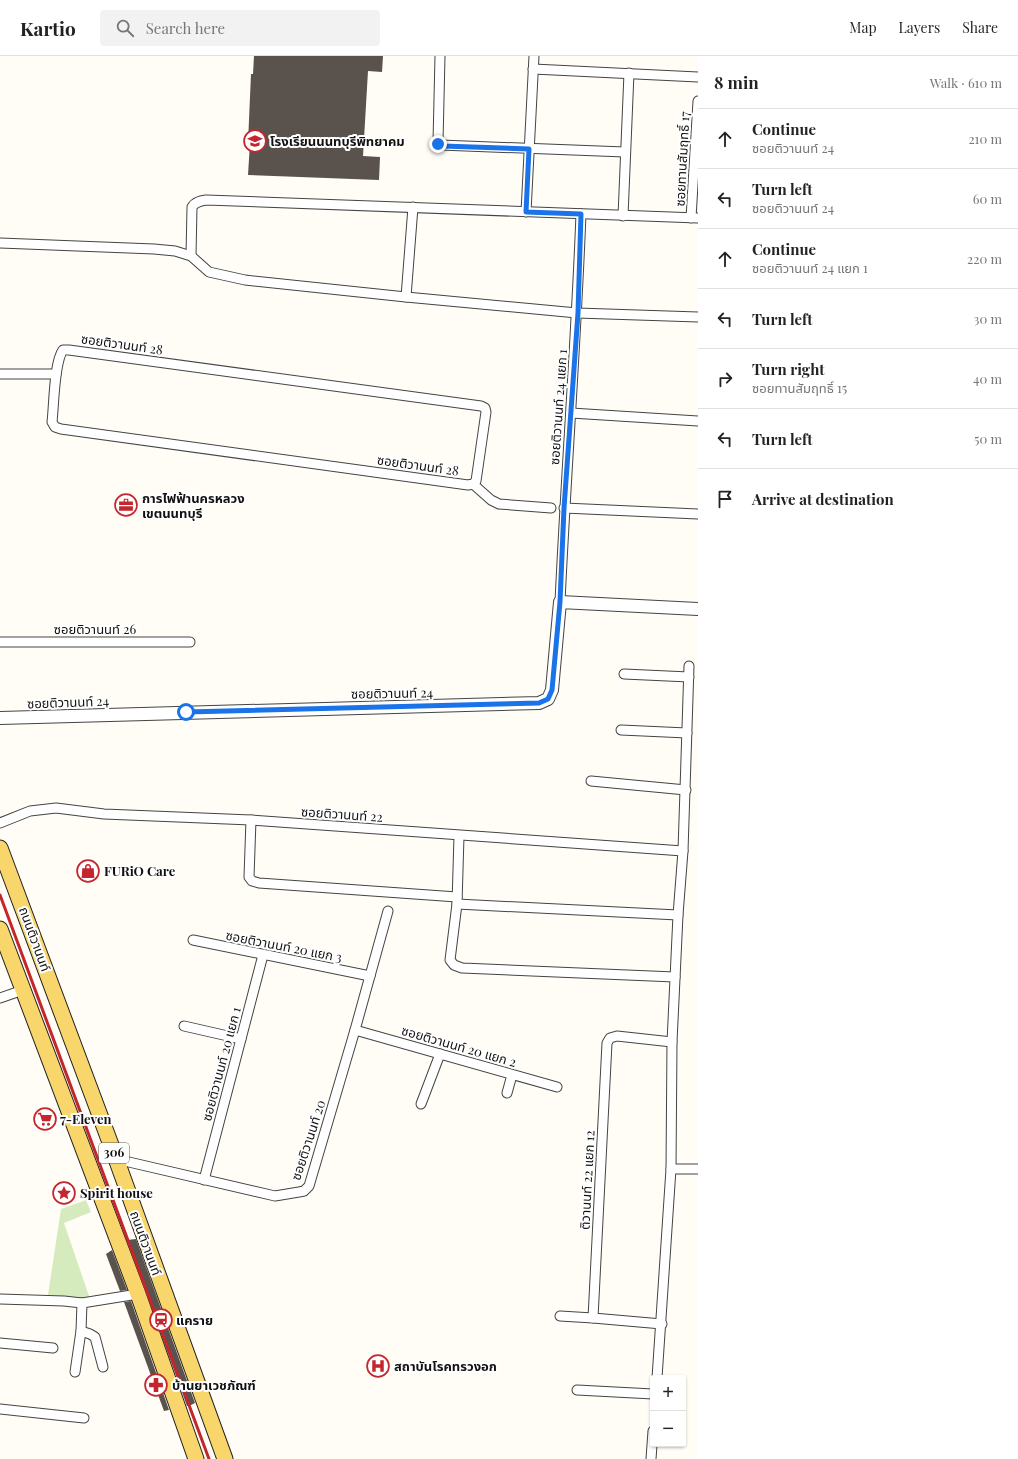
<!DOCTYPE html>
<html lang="en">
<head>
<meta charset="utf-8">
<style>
  :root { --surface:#fff; --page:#f2f2f2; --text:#222; --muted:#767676; --line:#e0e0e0 }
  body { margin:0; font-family:"Playfair Display","Noto Sans Thai",serif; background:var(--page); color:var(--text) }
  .controls { position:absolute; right:12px; bottom:12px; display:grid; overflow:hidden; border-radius:4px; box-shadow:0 1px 3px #0004 }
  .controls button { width:36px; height:36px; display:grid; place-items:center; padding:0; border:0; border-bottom:1px solid var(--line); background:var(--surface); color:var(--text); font:20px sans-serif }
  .stop { position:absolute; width:12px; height:12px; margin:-9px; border:3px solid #1a73e8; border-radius:50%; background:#fff }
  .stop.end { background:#1a73e8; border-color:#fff; box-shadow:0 1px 4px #0008 }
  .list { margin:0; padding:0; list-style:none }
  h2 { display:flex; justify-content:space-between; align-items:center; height:52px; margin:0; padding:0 16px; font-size:17px }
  h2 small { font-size:13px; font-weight:400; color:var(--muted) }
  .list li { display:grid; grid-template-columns:26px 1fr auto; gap:12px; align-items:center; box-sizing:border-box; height:60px; padding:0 16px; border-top:1px solid var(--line) }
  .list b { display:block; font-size:15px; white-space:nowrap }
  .list p { margin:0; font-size:13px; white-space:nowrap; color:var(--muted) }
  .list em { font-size:13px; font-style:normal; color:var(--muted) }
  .icon { flex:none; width:22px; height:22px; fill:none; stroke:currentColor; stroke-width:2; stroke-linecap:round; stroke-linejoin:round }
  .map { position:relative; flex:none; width:698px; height:1403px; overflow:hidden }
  header { display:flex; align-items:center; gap:24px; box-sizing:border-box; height:56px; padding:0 20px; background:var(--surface); border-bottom:1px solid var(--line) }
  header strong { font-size:19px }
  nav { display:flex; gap:22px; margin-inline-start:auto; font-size:14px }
  .search { width:280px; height:36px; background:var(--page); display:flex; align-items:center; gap:10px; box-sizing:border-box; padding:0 14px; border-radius:4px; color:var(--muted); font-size:15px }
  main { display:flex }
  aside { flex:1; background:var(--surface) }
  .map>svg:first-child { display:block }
</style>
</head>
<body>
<header>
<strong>Kartio</strong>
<div class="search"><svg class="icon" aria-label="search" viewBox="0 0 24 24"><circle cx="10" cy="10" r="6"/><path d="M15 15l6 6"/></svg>Search here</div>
<nav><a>Map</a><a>Layers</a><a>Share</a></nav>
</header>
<main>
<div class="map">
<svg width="698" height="1403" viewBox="0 0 698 1403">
  <rect width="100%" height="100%" fill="#fffdf5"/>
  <!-- green -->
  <polygon fill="#d5ebbd" points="86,1144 91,1156 64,1167 90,1243 48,1239 61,1153"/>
  <!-- building -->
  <g fill="#5a524d">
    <polygon points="254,0 383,0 382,16 368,15 363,100 380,101 379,124 248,119 250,87 248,87 251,18 253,18"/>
    <polygon points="136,1183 195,1347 189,1350 187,1350 127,1184"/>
    <polygon points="112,1194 127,1234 120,1235 106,1198"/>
    <polygon points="131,1245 169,1354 164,1355 124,1246"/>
  </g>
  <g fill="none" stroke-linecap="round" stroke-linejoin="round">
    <!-- minor casing -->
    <g stroke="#444" stroke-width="11">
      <g id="minor">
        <polyline points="440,0 438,86 440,89 625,96"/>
        <polyline points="533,13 698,21"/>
        <polyline points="526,156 534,0"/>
        <polyline points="623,160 629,17"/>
        <polyline points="691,162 698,45"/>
        <polyline points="0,187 154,193 175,195 191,200 209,216 245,224 406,241 577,257 698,261"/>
        <path d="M191,200L192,151C195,146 200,145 206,144L698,162"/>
        <polyline points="406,241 413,151"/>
        <path d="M63,294H69L481,350L485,352L486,356L476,425L473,428L468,429L61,373L55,371L52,366C54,350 54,306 63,294Z"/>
        <polyline points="0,318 56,318"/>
        <polyline points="571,357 698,365"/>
        <polyline points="473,428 491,444 499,448 551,452"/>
        <polyline points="564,452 698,458"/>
        <path d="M560,546C566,417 576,288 581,158"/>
        <polyline points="0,586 190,586"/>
        <polyline points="624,618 689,621"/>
        <polyline points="621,674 687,677"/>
        <polyline points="591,725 686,734"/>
        <polyline points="251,764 249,821 252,825 259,827 457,841"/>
        <polyline points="0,767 30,755 56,752 104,758 251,764 683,795"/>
        <polyline points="459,780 457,848 450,904 454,909 462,912 675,921"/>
        <polyline points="457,848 678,859"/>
        <polyline points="193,884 370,920"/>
        <polyline points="0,942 23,934"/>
        <polyline points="184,970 241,983"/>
        <polyline points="355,974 557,1031"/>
        <polyline points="507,1037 512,1019"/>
        <polyline points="421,1048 440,998"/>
        <polyline points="116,1103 275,1140 299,1136 304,1135 309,1130 355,974 388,855"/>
        <polyline points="671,1113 698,1113"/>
        <polyline points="204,1124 263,899"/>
        <polyline points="0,1243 64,1245 82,1247 138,1238"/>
        <polyline points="560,1260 593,1262"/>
        <polyline points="662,1268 593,1262 607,987 610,982 617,980 672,986"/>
        <polyline points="81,1275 90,1278 95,1281 103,1311"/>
        <polyline points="0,1287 53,1292"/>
        <polyline points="75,1316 81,1275 82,1247"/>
        <polyline points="657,1322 671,1113 672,986 678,859 683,795 689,610"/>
        <polyline points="577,1334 653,1338"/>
        <polyline points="0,1353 84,1362"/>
        <polyline points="651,1403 653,1375"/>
      </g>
    </g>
    <!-- tertiary casing -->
    <g stroke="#444" stroke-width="14">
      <polyline id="tertiary" points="0,662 539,647 548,643 552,634 560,546 698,553"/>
    </g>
    <!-- primary casing -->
    <g stroke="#222" stroke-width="17">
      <g id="primary">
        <polyline points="0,792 114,1097 225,1403"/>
        <polyline points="0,873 138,1238 196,1403"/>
      </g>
    </g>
    <!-- minor -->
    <use href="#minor" stroke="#fff" stroke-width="9"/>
    <!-- tertiary -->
    <use href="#tertiary" stroke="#fff" stroke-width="12"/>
    <!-- primary -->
    <use href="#primary" stroke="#f9d66b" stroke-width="15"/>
    <!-- rail -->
    <polyline stroke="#c4262e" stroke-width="3" points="0,839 209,1403"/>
  </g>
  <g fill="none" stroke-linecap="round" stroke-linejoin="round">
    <!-- route -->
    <polyline stroke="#1a73e8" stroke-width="5" points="186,656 539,647 548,643 552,634 560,546 564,452 578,257 581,158 526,156 529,93 442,90 438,88"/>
  </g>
  <!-- icons -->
  <defs>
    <g id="school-ring" transform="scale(1.15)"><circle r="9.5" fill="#fff" stroke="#c4262e" stroke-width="1.5"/><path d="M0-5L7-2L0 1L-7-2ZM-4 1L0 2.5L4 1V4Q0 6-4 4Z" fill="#c4262e"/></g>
    <g id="office-ring" transform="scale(1.15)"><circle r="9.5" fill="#fff" stroke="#c4262e" stroke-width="1.5"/><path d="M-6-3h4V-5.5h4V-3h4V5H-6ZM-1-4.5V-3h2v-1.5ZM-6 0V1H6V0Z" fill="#c4262e"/></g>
    <g id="shop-ring" transform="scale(1.15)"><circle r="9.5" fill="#fff" stroke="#c4262e" stroke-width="1.5"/><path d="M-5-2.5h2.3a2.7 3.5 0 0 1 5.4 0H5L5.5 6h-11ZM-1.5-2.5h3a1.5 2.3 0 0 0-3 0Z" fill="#c4262e"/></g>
    <g id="supermarket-ring" transform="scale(1.15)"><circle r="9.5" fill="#fff" stroke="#c4262e" stroke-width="1.5"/><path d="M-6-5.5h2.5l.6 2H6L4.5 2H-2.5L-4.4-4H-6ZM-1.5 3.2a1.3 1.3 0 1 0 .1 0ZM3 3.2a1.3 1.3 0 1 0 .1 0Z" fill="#c4262e"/></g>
    <g id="sight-ring" transform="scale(1.15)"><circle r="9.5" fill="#fff" stroke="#c4262e" stroke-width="1.5"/><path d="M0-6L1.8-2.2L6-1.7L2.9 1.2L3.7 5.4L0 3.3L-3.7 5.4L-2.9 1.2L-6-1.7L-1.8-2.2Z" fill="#c4262e"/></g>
    <g id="station-ring" transform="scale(1.15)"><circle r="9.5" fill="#fff" stroke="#c4262e" stroke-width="1.5"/><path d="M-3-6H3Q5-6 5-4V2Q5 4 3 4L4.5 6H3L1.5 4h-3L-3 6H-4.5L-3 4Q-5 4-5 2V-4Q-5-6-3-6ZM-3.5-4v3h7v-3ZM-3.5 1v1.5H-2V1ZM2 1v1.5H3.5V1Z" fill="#c4262e"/></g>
    <g id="hospital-ring" transform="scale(1.15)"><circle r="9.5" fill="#fff" stroke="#c4262e" stroke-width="1.5"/><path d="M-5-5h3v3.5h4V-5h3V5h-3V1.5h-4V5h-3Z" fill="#c4262e"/></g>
    <g id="pharmacy-ring" transform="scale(1.15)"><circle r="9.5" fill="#fff" stroke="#c4262e" stroke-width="1.5"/><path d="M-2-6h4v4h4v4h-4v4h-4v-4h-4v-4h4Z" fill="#c4262e"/></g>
  </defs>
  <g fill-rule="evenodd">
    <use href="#school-ring" x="255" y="85"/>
    <use href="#office-ring" x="126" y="449"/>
    <use href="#shop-ring" x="88" y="815"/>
    <use href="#supermarket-ring" x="45" y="1063"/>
    <use href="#sight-ring" x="64" y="1137"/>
    <use href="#station-ring" x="161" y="1264"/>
    <use href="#hospital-ring" x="378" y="1310"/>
    <use href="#pharmacy-ring" x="156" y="1329"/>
  </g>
  <g text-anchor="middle" stroke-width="4" stroke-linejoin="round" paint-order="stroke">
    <!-- shield labels -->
    <rect fill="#fff" stroke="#585858" stroke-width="1" x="99" y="1087" width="30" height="20" rx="3"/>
    <g font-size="12" font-weight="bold" fill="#111">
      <text x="114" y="1101">306</text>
    </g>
    <!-- poi labels -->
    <g font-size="13" font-weight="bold" fill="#111" stroke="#fff" text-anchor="start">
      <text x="270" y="90">โรงเรียนนนทบุรีพิทยาคม</text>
      <text x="142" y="447">การไฟฟ้านครหลวง<tspan x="142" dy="15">เขตนนทบุรี</tspan></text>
      <text x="104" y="820">FURiO Care</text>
      <text x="60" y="1068">7-Eleven</text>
      <text x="80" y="1142">Spirit house</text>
      <text x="176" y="1269">แคราย</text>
      <text x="394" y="1315">สถาบันโรคทรวงอก</text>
      <text x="172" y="1334">บ้านยาเวชภัณฑ์</text>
    </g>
    <!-- street labels -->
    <g font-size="13" fill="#111" stroke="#fff">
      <text transform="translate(682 103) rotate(-87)" y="5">ซอยทานสัมฤทธิ์ 17</text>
      <text transform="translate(122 288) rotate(8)" y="5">ซอยติวานนท์ 28</text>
      <text transform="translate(558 351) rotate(-86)" y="5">ซอยติวานนท์ 24 แยก 1</text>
      <text transform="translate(418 409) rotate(8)" y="5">ซอยติวานนท์ 28</text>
      <text x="95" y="578">ซอยติวานนท์ 26</text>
      <text transform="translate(392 637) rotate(-1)" y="5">ซอยติวานนท์ 24</text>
      <text transform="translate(68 646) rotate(-2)" y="5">ซอยติวานนท์ 24</text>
      <text transform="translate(342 758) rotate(4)" y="5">ซอยติวานนท์ 22</text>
      <text transform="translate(35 883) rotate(70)" y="5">ถนนติวานนท์</text>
      <text transform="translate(284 890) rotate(11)" y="5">ซอยติวานนท์ 20 แยก 3</text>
      <text transform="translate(459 990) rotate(16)" y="5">ซอยติวานนท์ 20 แยก 2</text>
      <text transform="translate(221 1008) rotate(-75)" y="5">ซอยติวานนท์ 20 แยก 1</text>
      <text transform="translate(308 1084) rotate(-72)" y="5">ซอยติวานนท์ 20</text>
      <text transform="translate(587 1124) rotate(-87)" y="5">ติวานนท์ 22 แยก 12</text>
      <text transform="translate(146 1187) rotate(70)" y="5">ถนนติวานนท์</text>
    </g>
  </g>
</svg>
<div class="controls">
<button>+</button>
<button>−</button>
</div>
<div class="stop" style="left:186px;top:656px"></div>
<div class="stop end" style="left:438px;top:88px"></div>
</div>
<aside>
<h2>8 min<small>Walk · 610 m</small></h2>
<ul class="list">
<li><svg class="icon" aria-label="ahead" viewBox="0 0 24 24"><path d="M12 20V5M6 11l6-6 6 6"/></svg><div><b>Continue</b><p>ซอยติวานนท์ 24</p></div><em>210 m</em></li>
<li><svg class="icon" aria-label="left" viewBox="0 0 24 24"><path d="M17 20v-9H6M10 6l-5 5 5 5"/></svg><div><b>Turn left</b><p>ซอยติวานนท์ 24</p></div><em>60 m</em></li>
<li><svg class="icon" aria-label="ahead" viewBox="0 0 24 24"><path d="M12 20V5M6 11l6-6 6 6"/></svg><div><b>Continue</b><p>ซอยติวานนท์ 24 แยก 1</p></div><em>220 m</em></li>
<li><svg class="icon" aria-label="left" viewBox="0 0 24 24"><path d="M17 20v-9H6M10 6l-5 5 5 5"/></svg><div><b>Turn left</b></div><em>30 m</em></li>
<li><svg class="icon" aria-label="right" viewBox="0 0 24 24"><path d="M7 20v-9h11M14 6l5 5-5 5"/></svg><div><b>Turn right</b><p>ซอยทานสัมฤทธิ์ 15</p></div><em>40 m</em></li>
<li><svg class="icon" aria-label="left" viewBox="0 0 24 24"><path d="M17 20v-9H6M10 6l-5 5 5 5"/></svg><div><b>Turn left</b></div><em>50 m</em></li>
<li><svg class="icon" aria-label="arrive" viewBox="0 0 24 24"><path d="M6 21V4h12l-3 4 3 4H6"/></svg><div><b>Arrive at destination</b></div></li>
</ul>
</aside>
</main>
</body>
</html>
